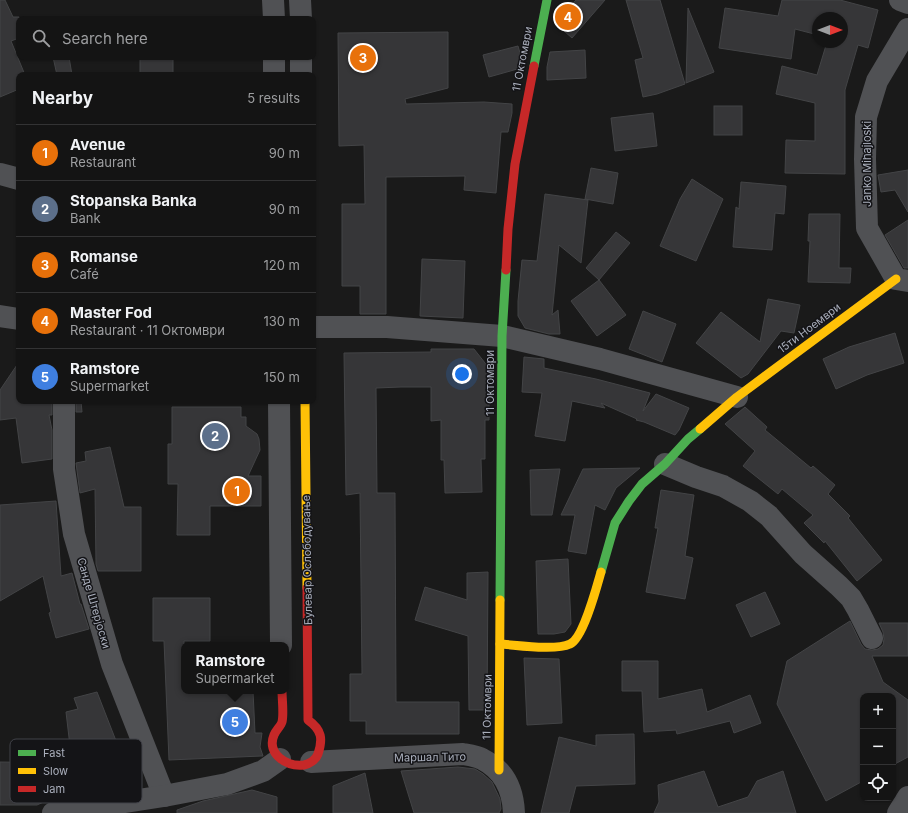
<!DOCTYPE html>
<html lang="en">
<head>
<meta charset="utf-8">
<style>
  :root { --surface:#141414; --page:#212122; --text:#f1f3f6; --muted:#9d9ea0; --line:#333334; --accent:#787b83 }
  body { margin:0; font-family:Inter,sans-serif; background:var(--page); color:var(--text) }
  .controls { position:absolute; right:12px; bottom:12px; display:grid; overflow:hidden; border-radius:8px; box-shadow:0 1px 3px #0004 }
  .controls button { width:36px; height:36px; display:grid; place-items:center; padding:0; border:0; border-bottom:1px solid var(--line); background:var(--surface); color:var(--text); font:20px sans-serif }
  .compass { position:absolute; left:812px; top:12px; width:36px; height:36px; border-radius:50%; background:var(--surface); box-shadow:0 1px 3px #0004; rotate:90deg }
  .you { position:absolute; left:462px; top:374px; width:14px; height:14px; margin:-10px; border:3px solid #fff; border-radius:50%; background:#1a73e8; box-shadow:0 0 0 6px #1a73e833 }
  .badge { display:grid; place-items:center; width:26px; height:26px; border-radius:50%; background:var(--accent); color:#fff; font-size:13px; font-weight:700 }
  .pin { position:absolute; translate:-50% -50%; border:2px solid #fff; box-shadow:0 1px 4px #0006 }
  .popup { position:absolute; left:181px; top:642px; width:108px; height:52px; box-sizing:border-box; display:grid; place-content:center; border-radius:8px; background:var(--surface); filter:drop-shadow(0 1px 3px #0005); font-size:13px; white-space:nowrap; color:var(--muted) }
  .popup b { font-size:15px; color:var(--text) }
  .popup::after { content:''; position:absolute; left:50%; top:100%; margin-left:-8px; border:8px solid transparent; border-top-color:var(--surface) }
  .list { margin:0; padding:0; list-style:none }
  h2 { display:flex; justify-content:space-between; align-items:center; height:52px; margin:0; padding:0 16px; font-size:17px }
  h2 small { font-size:13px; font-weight:400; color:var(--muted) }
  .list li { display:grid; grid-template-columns:26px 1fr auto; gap:12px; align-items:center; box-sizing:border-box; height:56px; padding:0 16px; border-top:1px solid var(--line) }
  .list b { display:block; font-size:15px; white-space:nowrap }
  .list p { margin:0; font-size:13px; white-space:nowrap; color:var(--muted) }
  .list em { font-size:13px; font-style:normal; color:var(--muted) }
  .icon { flex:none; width:22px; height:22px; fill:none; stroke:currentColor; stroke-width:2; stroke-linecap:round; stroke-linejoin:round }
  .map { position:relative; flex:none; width:908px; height:813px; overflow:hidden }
  .search { position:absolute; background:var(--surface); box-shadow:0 1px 3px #0004; left:16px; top:16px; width:300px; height:44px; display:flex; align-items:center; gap:10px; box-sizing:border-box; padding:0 14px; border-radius:8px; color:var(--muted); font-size:15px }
  .panel { position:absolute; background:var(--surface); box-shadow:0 1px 3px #0004; left:16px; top:72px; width:300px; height:332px; border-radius:8px }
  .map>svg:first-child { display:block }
</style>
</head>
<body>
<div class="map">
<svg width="908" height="813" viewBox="0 0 908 813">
  <rect width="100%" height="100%" fill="#1a1a1a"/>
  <!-- building -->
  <g fill="#363638" stroke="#434446">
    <polygon points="0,0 5,0 13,17 19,17 19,38 11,41 25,75 19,75 19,89 0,97"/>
    <polygon points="576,0 605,0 572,38 555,23"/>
    <polygon points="626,0 660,0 685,84 657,94 643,97 635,60 643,58"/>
    <polygon points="782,0 840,0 878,10 868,48 858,45 845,90 845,174 785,173 786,140 815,141 815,103 776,94 782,66 817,75 827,42 842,42 842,18 818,18 818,35 795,29 791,59 719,48 725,8 778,16"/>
    <polygon points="688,8 714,72 686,83"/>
    <polygon points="448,32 448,88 405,99 406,104 484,102 512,104 512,113 508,132 501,132 496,193 464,190 465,176 386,177 386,314 360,314 360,286 342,286 342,204 365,204 364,145 339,146 338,33"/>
    <polygon points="518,46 520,53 524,53 521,68 489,77 483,55"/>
    <polygon points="585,50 586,78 547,80 547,67 550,52"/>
    <polygon points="53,57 69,57 72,75 57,75"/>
    <rect x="140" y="57" width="33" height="18"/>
    <rect x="714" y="106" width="28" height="29"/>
    <polygon points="653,113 657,146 615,151 611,118"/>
    <polygon points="591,168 618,173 613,204 585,199"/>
    <polygon points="908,170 908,212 895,190 881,192 878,175"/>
    <polygon points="692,179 723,199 696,261 660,246 680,199"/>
    <polygon points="741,182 786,186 784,214 775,213 772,250 733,247 736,207 739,209"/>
    <polygon points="545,194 588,200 581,263 559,245 552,315 558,310 560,334 549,334 525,328 518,316 518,301 522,260 537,261"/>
    <polygon points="809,214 840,214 839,268 851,268 850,283 808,282 810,241 808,241"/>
    <polygon points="908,220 908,268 904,268 885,235"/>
    <polygon points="616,232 630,243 599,280 586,268"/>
    <polygon points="422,259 465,261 463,318 420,316"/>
    <polygon points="599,280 626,315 597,336 571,301"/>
    <polygon points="768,299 800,305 794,333 781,331 748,374 741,378 696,343 721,312 760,342"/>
    <polygon points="643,311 676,324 662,362 629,349"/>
    <polygon points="895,333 904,363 867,375 836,389 823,359 849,347"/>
    <polygon points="431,349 474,349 489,368 489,420 485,420 485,459 481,459 482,492 445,493 444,460 441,460 441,420 431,421 431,387 401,387 376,388 377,493 395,493 396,702 459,702 459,734 366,734 366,721 350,721 350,674 362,674 360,493 346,495 344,353 431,352"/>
    <polygon points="524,357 544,359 544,368 596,379 650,393 643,411 656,394 689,408 679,430 675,435 644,422 636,420 637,419 601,403 605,408 572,401 565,441 535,436 542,393 522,392"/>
    <polygon points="19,362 19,401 52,401 52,415 49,415 52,430 52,459 22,463 16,418 0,420 0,390"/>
    <polygon points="76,401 81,401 82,412 76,412"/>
    <polygon points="172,407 241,407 241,417 246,417 246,426 257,434 259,439 260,450 248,476 261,476 261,506 210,506 210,535 177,535 178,484 168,484 168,444 172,444"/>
    <polygon points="745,407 767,427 765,430 811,468 813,466 835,485 828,494 850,516 848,518 882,560 857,581 825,541 824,543 804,523 813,515 782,489 778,494 743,466 755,451 725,424"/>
    <polygon points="110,447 124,507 141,507 141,571 98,571 96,564 95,489 80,493 76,463 86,461 85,452"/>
    <polygon points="640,468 616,488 605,510 595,505 586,554 568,551 575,515 561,515 583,469"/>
    <polygon points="560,469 552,515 531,515 530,470"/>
    <polygon points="661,490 694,495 685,556 693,558 685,599 646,592 658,528 655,528"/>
    <polygon points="56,501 61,576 72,573 80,604 81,604 89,629 56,638 49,613 51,612 43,576 0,601 0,505"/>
    <polygon points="568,559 571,624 565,632 554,634 538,634 536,561"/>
    <polygon points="488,572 487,710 469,710 468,636 415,620 425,587 467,600 467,573"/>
    <polygon points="765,592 780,624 751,637 736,605"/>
    <polygon points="153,598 210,598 210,641 184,641 184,691 253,691 255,733 262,733 260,747 263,756 262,756 169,760 164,641 153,641"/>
    <polygon points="850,621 861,644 865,649 872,650 878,649 883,645 884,639 883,632 879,623 908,623 908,656 872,656 883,682 908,700 908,757 893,765 893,696 863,696 863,781 826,801 777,704 787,661"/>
    <polygon points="524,658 559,659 562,723 527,725"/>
    <polygon points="622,661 658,661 658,699 702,689 707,712 750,695 761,723 734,733 730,721 677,734 676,730 644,732 642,691 622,691"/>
    <polygon points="97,692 134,787 59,795 37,805 0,805 0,762 72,763 66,712 78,709 74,698"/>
    <polygon points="634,734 635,784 576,786 569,813 541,813 559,737 596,746 596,735"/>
    <polygon points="458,767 475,769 483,774 492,782 500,799 501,809 499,813 414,813 401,771"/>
    <polygon points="704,771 718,807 748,797 757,781 783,771 796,813 654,813 659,802 658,785"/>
    <polygon points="365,773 373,813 333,813 333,786"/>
    <polygon points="252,790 277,797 277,813 177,813 177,810 203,801"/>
  </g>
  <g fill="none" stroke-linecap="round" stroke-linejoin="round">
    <!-- street -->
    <g stroke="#505154" stroke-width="22">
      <polyline points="273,0 274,19"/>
      <polyline points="300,0 301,19"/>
      <polyline points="900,0 908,3"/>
      <polyline points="908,29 877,81 866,117 865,159 867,228 896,279 908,281"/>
      <polyline points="274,57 274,75"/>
      <polyline points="301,57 301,75"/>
      <polyline points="0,174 19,179"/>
      <polyline points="0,316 19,319"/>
      <polyline points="313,327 387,327 502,336 600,359 737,397"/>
      <polyline points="64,401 64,469 74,534 112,664 164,796"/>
      <polyline points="279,401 281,645"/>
      <polyline points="665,464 696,477 723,486 750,501 769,516 803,554 839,586 851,598 858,610 872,638"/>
      <path d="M311,762L463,754C469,755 477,756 482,759C504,770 513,789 514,813"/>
      <polyline points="53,813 164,796 227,784 263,771 280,759"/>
      <polyline points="898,813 908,797"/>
    </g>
    <!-- fast -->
    <g stroke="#4caf50" stroke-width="9">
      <polyline points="534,66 547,0"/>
      <polyline points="601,572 615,523 629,501 642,484 665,464 688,439 700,429"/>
      <polyline points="500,600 502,336 506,270"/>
    </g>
    <!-- slow -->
    <g stroke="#ffc107" stroke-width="9">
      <polyline points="305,401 307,588"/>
      <polyline points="700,429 737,397 896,279"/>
      <path d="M500,644C517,645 555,651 570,644C583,639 597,586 601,572"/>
      <polyline points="499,770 500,600"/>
    </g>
    <!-- jam -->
    <g stroke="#c62828" stroke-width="9">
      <polyline points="506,270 508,229 515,164 534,66"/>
      <path d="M282,691C282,699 284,714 282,722C281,726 276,730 274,735C266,754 287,767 304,765C309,764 316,760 318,754C323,739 322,730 308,720L307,588"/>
    </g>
  </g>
  <g text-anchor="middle" stroke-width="3" stroke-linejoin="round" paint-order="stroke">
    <!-- street labels -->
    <g font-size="11" fill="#aaafbc" stroke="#141417">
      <text transform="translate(522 59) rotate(-79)" y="4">11 Октомври</text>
      <text transform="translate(867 164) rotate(-90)" y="4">Janko Mihajloski</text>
      <text transform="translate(809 328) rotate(-37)" y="4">15ти Ноември</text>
      <text transform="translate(490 383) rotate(-90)" y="4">11 Октомври</text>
      <text transform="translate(307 560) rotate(-91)" y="4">Булевар Ослободување</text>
      <text transform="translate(94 603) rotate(74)" y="4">Санде Штерјоски</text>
      <text transform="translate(487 707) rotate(-89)" y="4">11 Октомври</text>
      <text transform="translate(430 757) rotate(-1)" y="4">Маршал Тито</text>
    </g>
  </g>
  <!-- legend -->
  <rect x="10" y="739" width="132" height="64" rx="6" fill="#141417" stroke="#414249" stroke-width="1"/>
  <rect x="18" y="750" width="18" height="6" fill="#4caf50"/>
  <rect x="18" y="768" width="18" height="6" fill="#ffc107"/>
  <rect x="18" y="786" width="18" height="6" fill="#c62828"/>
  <g font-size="11" fill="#aaafbc">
    <text x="43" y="757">Fast</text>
    <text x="43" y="775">Slow</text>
    <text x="43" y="793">Jam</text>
  </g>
</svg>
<div class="controls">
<button>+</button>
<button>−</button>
<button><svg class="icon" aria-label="locate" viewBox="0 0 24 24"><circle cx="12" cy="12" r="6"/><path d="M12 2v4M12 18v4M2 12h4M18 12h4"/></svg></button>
</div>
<svg class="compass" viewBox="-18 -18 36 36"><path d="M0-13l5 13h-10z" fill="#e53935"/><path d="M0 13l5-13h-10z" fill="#9d9ea0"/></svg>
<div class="you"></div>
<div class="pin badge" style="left:237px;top:491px;background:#e8710a">1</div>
<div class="pin badge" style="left:215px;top:436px;background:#5c6f8a">2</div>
<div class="pin badge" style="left:363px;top:58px;background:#e8710a">3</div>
<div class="pin badge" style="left:568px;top:17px;background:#e8710a">4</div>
<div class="pin badge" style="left:235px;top:722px;background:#3f7fe0">5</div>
<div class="popup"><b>Ramstore</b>Supermarket</div>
<div class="search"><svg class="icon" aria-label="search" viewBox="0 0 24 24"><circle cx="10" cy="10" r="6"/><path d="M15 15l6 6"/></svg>Search here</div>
<section class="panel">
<h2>Nearby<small>5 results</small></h2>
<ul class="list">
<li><span class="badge" style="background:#e8710a">1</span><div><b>Avenue</b><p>Restaurant</p></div><em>90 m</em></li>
<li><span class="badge" style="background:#5c6f8a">2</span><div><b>Stopanska Banka</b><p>Bank</p></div><em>90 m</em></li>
<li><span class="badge" style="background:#e8710a">3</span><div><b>Romanse</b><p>Café</p></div><em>120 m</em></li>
<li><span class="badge" style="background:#e8710a">4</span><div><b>Master Fod</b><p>Restaurant · 11 Октомври</p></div><em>130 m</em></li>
<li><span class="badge" style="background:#3f7fe0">5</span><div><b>Ramstore</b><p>Supermarket</p></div><em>150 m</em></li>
</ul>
</section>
</div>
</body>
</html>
